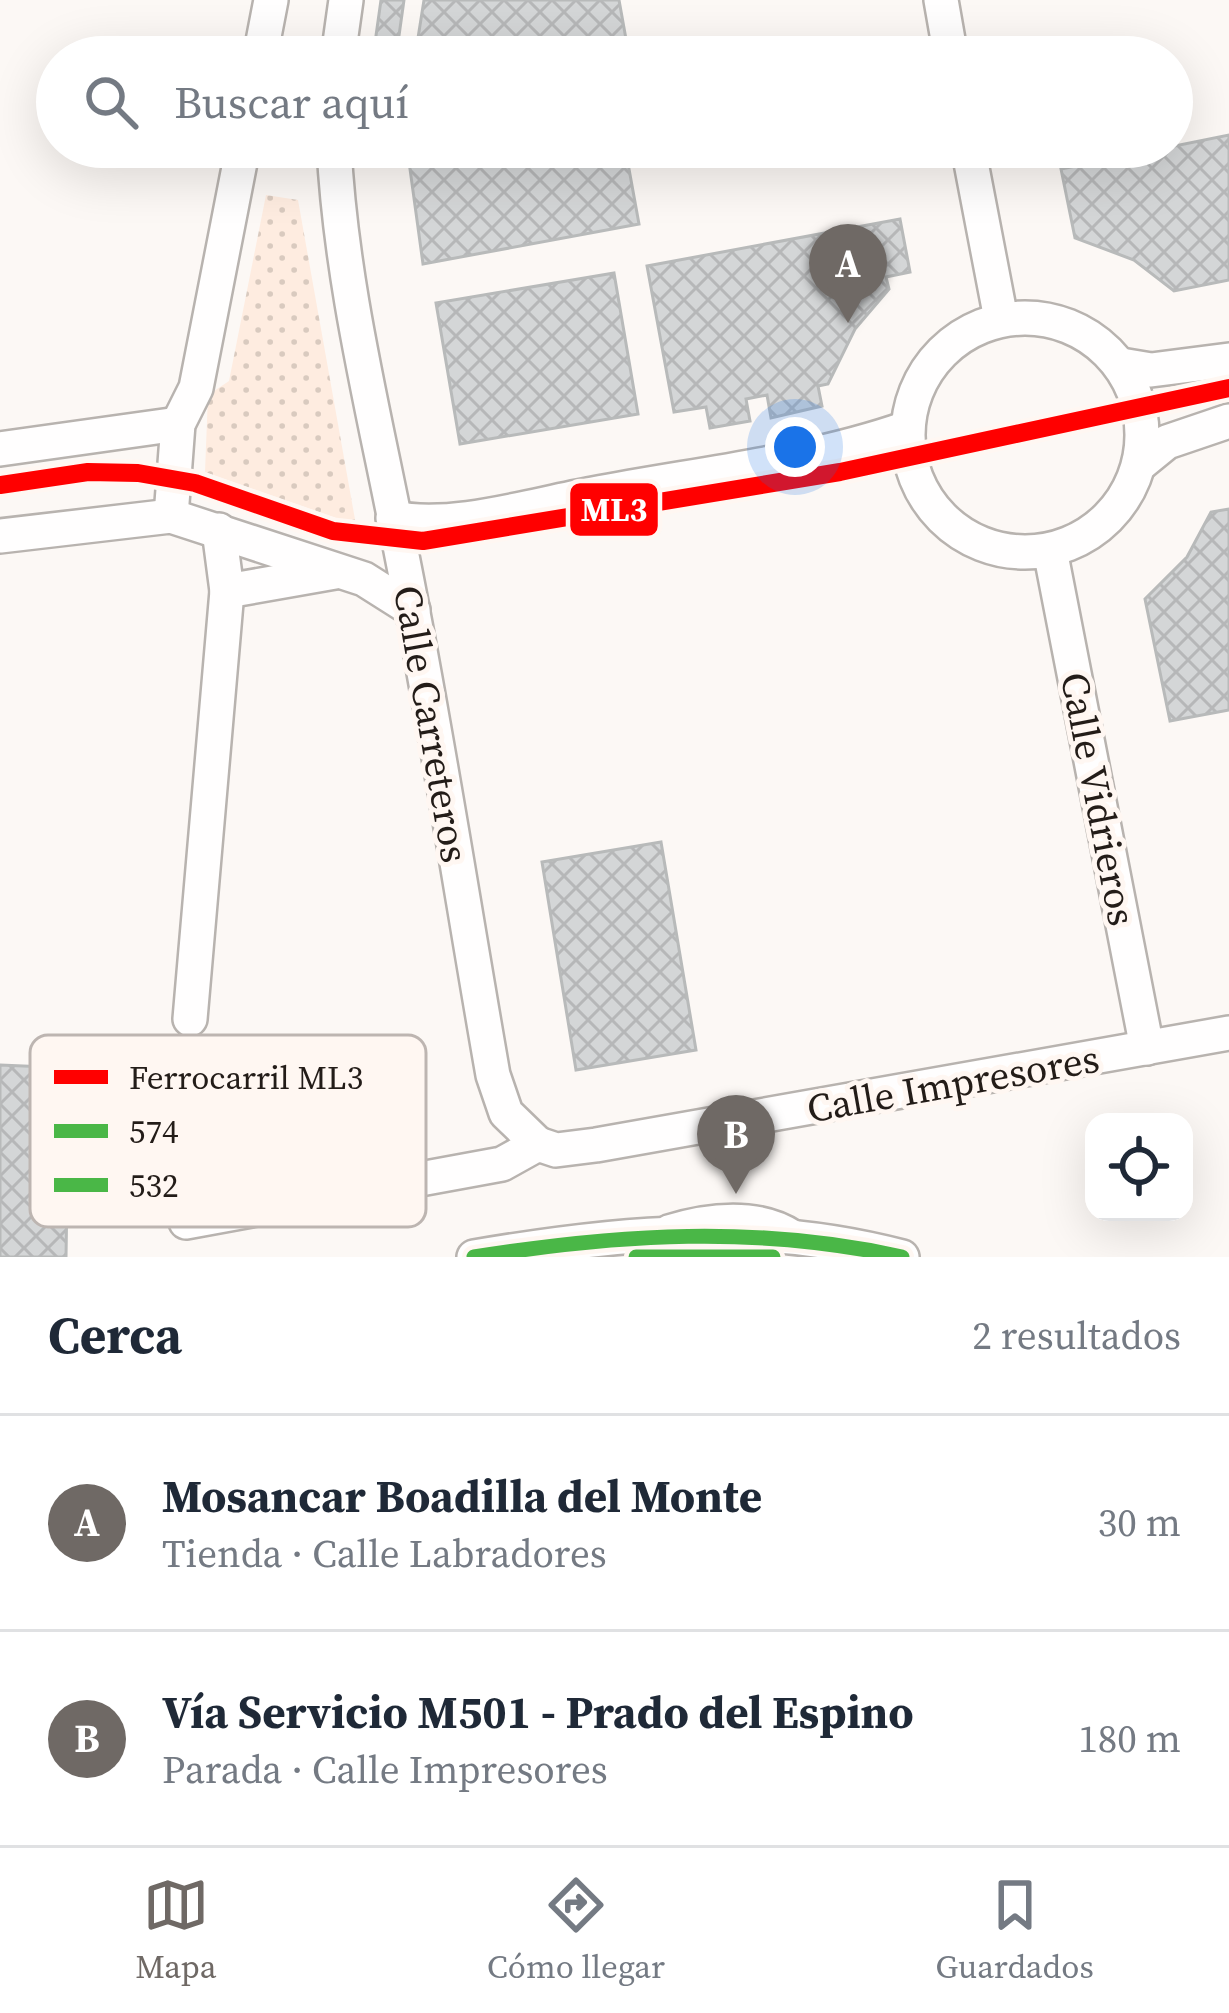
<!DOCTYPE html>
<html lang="es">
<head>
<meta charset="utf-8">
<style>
  :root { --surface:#fff; --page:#f2f2f3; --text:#1f2937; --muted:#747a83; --line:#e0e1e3; --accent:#6f6965 }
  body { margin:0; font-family:"Source Serif 4",serif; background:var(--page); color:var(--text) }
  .controls { position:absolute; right:36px; bottom:36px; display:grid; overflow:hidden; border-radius:24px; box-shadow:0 12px 48px #0002 }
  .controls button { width:108px; height:108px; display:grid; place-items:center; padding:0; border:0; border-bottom:3px solid var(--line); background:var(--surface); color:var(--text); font:60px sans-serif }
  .you { position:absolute; left:795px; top:447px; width:42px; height:42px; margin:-30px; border:9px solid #fff; border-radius:50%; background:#1a73e8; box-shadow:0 0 0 18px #1a73e833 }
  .badge { display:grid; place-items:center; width:78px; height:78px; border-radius:50%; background:var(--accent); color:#fff; font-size:39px; font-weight:700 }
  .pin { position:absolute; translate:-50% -99px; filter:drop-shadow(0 3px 6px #0008) }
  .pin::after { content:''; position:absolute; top:63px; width:42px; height:36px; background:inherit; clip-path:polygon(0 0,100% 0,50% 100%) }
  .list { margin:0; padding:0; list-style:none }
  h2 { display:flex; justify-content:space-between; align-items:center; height:156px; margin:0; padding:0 48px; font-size:51px }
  h2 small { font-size:39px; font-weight:400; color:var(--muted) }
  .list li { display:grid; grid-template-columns:78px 1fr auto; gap:36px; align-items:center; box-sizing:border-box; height:216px; padding:0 48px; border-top:3px solid var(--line) }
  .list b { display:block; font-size:45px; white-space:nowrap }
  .list p { margin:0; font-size:39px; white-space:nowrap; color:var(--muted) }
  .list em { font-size:39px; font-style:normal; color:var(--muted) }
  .icon { flex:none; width:66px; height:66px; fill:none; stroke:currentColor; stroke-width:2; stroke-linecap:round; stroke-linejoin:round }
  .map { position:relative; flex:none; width:1229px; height:1257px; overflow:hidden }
  .search { position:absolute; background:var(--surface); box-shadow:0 12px 48px #0002; left:36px; right:36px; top:36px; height:132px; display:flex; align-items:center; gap:30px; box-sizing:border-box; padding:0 42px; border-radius:66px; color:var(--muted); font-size:45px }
  .sheet { height:588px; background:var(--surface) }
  nav { display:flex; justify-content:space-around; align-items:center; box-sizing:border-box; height:168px; border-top:3px solid var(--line); background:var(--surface); font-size:33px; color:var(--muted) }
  nav a { display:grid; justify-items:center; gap:6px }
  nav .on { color:var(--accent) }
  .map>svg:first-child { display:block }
</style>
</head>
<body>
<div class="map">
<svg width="1229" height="1257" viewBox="0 0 1229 1257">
  <defs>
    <pattern id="grass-dots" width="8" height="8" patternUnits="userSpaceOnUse" patternTransform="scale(3)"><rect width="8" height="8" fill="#feece0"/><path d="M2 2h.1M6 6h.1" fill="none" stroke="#d9cabf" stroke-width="1.8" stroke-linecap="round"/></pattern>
    <pattern id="building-cross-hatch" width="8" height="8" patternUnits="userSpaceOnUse" patternTransform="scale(3)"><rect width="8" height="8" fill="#d4d6d7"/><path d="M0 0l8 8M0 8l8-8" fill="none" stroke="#b6b7b8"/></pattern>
  </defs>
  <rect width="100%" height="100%" fill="#fcf8f5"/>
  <!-- grass -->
  <polygon fill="url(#grass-dots)" points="266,195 298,200 356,525 205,472 208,395 229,381"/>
  <!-- building -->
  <g fill="url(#building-cross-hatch)" stroke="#b8baba" stroke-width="3">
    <polygon points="381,0 404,0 396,57 373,57"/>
    <polygon points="424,0 619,0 626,39 530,57 415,57"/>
    <polygon points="1229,135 1229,280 1174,291 1134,260 1075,238 1061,169"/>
    <polygon points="407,147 625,147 639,224 423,264"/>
    <polygon points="900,219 910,272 886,277 889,289 855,329 828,384 818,386 822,406 771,418 767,395 746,399 750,421 710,428 706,407 674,412 647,266"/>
    <polygon points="614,273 638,414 460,444 436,303"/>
    <polygon points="1229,509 1229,710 1170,721 1145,599 1187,557 1211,512"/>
    <polygon points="661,842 696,1050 576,1070 542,862"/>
    <polygon points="0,1065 69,1068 66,1257 0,1257"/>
  </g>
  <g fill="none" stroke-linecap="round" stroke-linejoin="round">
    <!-- lane casing -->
    <g stroke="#b8b3af" stroke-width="21">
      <path id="lane" d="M666,1224C707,1211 760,1205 797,1230"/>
    </g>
    <!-- street casing -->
    <g stroke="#b8b3af" stroke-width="38">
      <g id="street">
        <polyline points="941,0 951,57"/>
        <polyline points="260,57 271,0"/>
        <polyline points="338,57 346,0"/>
        <path d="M334,147C341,287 377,424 403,561C437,732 463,904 493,1075L506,1113L538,1144"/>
        <polyline points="968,147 1001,319"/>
        <circle cx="1025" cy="435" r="117"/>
        <polyline points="1121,365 1151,370 1229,360"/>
        <polyline points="0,449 178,424"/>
        <polyline points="1140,464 1167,442 1229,421"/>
        <polyline points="171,516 178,424 196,388 243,147"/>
        <path d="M393,518C455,530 531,505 593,494C697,474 807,463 907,428"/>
        <polyline points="219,530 227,591 335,572"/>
        <polyline points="0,536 171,516 364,579 413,610"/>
        <polyline points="1050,550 1147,1048"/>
        <polyline points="190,1019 227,591"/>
        <polyline points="186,1222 502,1164 538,1144 556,1150 596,1145 1229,1033"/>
        <path d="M474,1257C619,1232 757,1219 902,1257"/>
      </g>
    </g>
    <!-- lane -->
    <use href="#lane" stroke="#fffefe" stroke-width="16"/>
    <!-- street -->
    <use href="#street" stroke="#fffefe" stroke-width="33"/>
    <!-- bus-1 casing -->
    <g stroke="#fff7f2" stroke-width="24">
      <path id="bus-1" d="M474,1257C619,1234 757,1225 902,1257"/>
    </g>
    <!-- bus-2 casing -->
    <g stroke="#fff7f2" stroke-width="24">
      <polyline id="bus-2" points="636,1257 773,1257"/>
    </g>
    <!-- bus-1 -->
    <use href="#bus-1" stroke="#4ab747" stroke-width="15"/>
    <!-- bus-2 -->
    <use href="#bus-2" stroke="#4ab747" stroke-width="15"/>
    <!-- rail-1 casing -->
    <g stroke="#fff7f2" stroke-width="27">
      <polyline id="rail-1" points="0,485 88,472 138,473 195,483 333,531 423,541 840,472 1229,388"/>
    </g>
    <!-- rail-1 -->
    <use href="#rail-1" stroke="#f00" stroke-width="18"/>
  </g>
  <g text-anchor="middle" stroke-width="10" stroke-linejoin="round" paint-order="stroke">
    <!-- street labels -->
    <g font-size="39" fill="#231c18" stroke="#fff7f2">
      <text transform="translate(432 724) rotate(80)" y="14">Calle Carreteros</text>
      <text transform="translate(1099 799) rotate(79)" y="14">Calle Vidrieros</text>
      <text transform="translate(953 1083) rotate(-10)" y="14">Calle Impresores</text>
    </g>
  </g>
  <!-- legend -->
  <rect x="30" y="1035" width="396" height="192" rx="18" fill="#fff7f2" stroke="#bdb5b1" stroke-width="3"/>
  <rect x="54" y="1070" width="54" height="14" fill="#f00"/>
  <rect x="54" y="1124" width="54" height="14" fill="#4ab747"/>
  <rect x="54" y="1178" width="54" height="14" fill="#4ab747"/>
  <g font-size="33" fill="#231c18">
    <text x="129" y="1089">Ferrocarril ML3</text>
    <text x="129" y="1143">574</text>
    <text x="129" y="1197">532</text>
  </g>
  <rect stroke="#fff7f2" stroke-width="4.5" x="568" y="481" width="92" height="57" rx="12" fill="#f00"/>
  <g font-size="33" text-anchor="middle" font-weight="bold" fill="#fff">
    <text x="614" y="521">ML3</text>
  </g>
</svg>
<div class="controls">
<button><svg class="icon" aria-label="locate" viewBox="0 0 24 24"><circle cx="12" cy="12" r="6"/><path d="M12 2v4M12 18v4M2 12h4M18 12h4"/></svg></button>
</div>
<div class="you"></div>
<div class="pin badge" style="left:848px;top:323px">A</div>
<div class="pin badge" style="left:736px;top:1194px">B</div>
<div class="search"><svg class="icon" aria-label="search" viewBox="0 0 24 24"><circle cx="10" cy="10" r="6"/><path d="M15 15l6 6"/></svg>Buscar aquí</div>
</div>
<section class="sheet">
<h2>Cerca<small>2 resultados</small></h2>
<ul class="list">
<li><span class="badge">A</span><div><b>Mosancar Boadilla del Monte</b><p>Tienda · Calle Labradores</p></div><em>30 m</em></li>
<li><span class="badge">B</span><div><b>Vía Servicio M501 - Prado del Espino</b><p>Parada · Calle Impresores</p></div><em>180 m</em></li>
</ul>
</section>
<nav>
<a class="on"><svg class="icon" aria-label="map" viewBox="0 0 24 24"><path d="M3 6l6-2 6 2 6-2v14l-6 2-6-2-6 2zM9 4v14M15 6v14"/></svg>Mapa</a>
<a><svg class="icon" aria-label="directions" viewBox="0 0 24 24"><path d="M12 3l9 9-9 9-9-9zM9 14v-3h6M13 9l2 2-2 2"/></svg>Cómo llegar</a>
<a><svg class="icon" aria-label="saved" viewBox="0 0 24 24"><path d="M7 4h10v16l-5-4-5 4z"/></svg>Guardados</a>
</nav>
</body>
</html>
